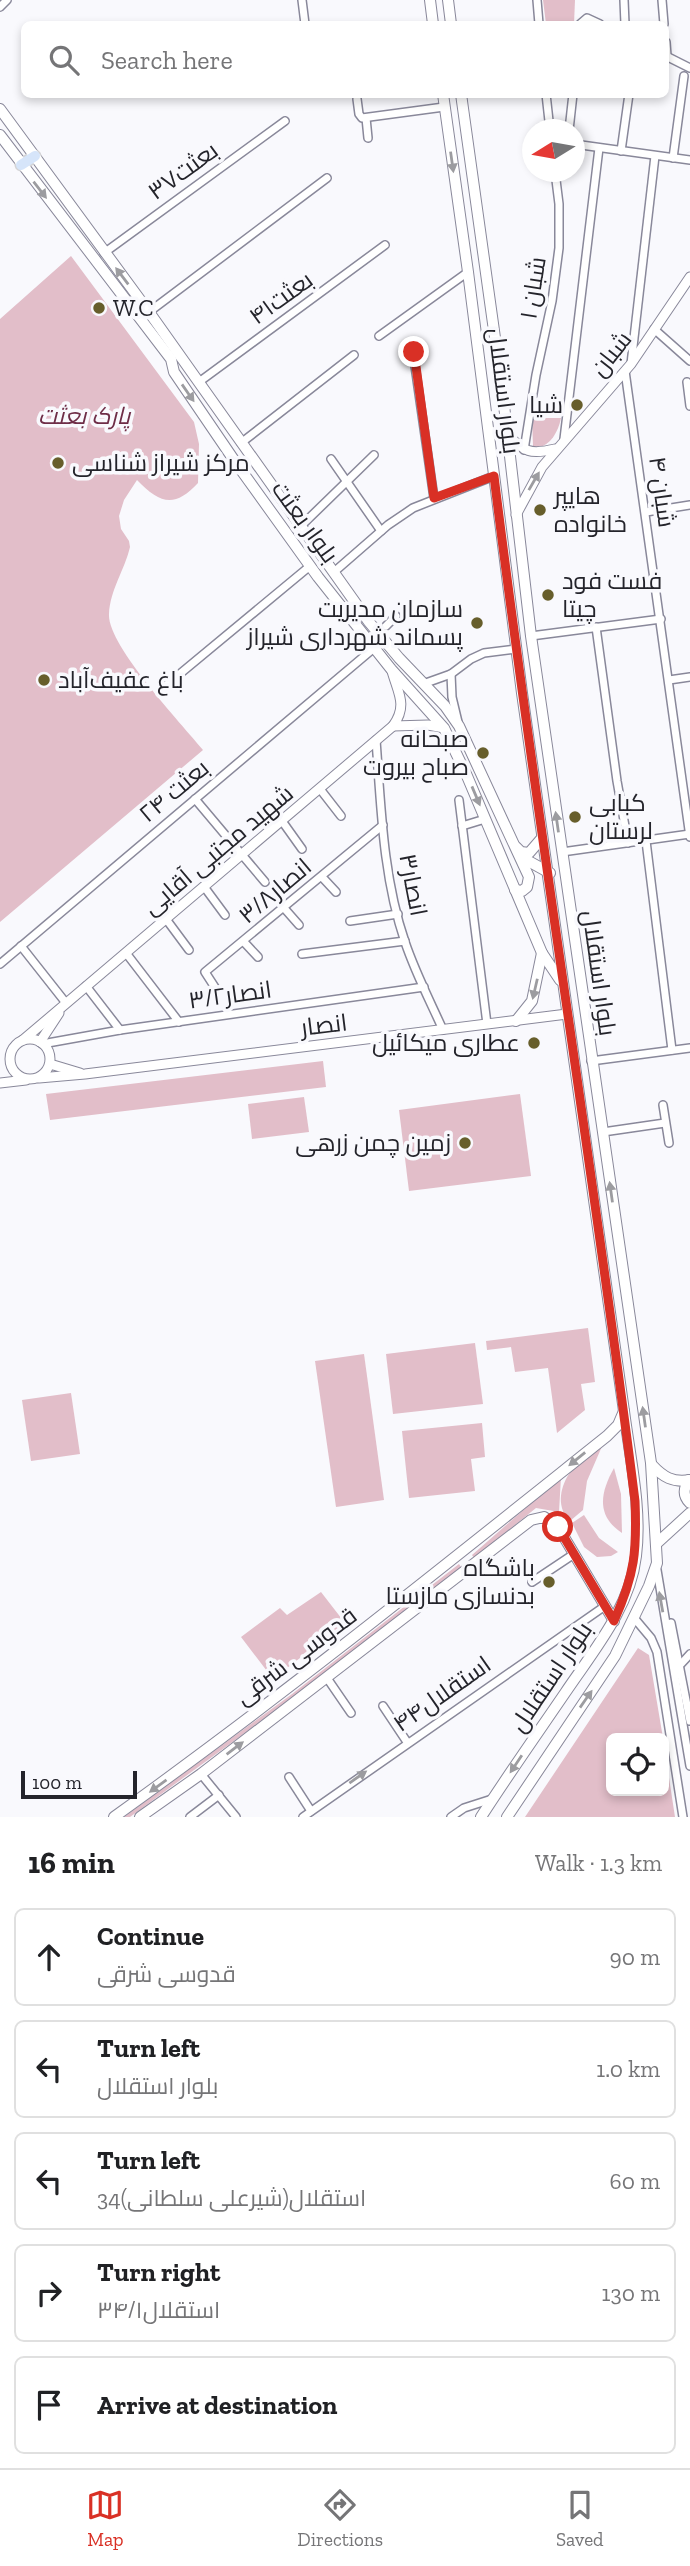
<!DOCTYPE html>
<html lang="en">
<head>
<meta charset="utf-8">
<style>
  :root { --surface:#fff; --page:#f6f6f6; --text:#202124; --muted:#757577; --line:#e0e0e0; --accent:#d93025 }
  body { margin:0; font-family:"Zilla Slab",Cairo,serif; background:var(--page); color:var(--text) }
  .controls { position:absolute; right:21px; bottom:21px; display:grid; overflow:hidden; border-radius:10px; box-shadow:0 4px 10px #0003 }
  .controls button { width:63px; height:63px; display:grid; place-items:center; padding:0; border:0; border-bottom:2px solid var(--line); background:var(--surface); color:var(--text); font:35px sans-serif }
  .compass { position:absolute; left:522px; top:119px; width:63px; height:63px; border-radius:50%; background:var(--surface); box-shadow:0 4px 10px #0003; rotate:259deg }
  .scale { position:absolute; left:21px; bottom:18px; width:116px; box-sizing:border-box; padding-left:7px; border:4px solid #24242b; border-top:0; font-size:19px; line-height:24px; white-space:nowrap; color:#24242b; -webkit-text-stroke:5px #f9f9fd; paint-order:stroke }
  .stop { position:absolute; width:21px; height:21px; margin:-16px; border:5px solid #d93025; border-radius:50%; background:#fff }
  .stop.end { background:#d93025; border-color:#fff; box-shadow:0 2px 7px #0008 }
  .list { margin:0; padding:0; list-style:none }
  h2 { display:flex; justify-content:space-between; align-items:center; height:91px; margin:0; padding:0 28px; font-size:30px }
  h2 small { font-size:23px; font-weight:400; color:var(--muted) }
  .list li { display:grid; grid-template-columns:46px 1fr auto; gap:21px; align-items:center; box-sizing:border-box; height:98px; margin:0 14px 14px; padding:0 14px; border:2px solid var(--line); border-radius:10px }
  .list b { display:block; font-size:26px; white-space:nowrap }
  .list p { margin:0; font-size:23px; white-space:nowrap; color:var(--muted) }
  .list em { font-size:23px; font-style:normal; color:var(--muted) }
  .icon { flex:none; width:38px; height:38px; fill:none; stroke:currentColor; stroke-width:2; stroke-linecap:round; stroke-linejoin:round }
  .map { position:relative; flex:none; width:690px; height:1817px; overflow:hidden }
  .search { position:absolute; background:var(--surface); box-shadow:0 4px 10px #0003; left:21px; right:21px; top:21px; height:77px; display:flex; align-items:center; gap:18px; box-sizing:border-box; padding:0 24px; border-radius:10px; color:var(--muted); font-size:26px }
  .sheet { height:651px; background:var(--surface) }
  nav { display:flex; justify-content:space-around; align-items:center; box-sizing:border-box; height:98px; border-top:2px solid var(--line); background:var(--surface); font-size:19px; color:var(--muted) }
  nav a { display:grid; justify-items:center; gap:4px }
  nav .on { color:var(--accent) }
  .map>svg:first-child { display:block }
</style>
</head>
<body>
<div class="map">
<svg width="690" height="1817" viewBox="0 0 690 1817">
  <rect width="100%" height="100%" fill="#f9f9fd"/>
  <!-- green -->
  <g fill="#e2bec9">
    <polygon points="543,0 575,0 574,24 546,24"/>
    <path d="M71,256L194,422L199,444L198,483C175,508 160,504 137,480L124,500L119,516L121,529L129,541L130,547C125,569 110,590 109,614C107,645 181,723 203,750L0,922V319Z"/>
    <path d="M532,418H561C558,432 551,445 537,448L533,446Z"/>
    <polygon points="323,1061 326,1087 50,1120 46,1094"/>
    <polygon points="520,1094 531,1176 409,1191 399,1110"/>
    <polygon points="304,1097 309,1132 252,1139 248,1104"/>
    <polygon points="588,1328 595,1382 581,1384 585,1410 557,1433 548,1368 515,1372 511,1347 487,1350 486,1341"/>
    <polygon points="475,1343 483,1404 393,1414 386,1354"/>
    <polygon points="364,1354 384,1500 336,1507 315,1361"/>
    <polygon points="71,1393 80,1454 31,1461 22,1400"/>
    <polygon points="482,1423 485,1457 471,1459 475,1491 409,1498 402,1431"/>
    <path d="M603,1444L587,1481L583,1510L570,1521C557,1509 559,1489 569,1474C577,1463 593,1453 603,1444Z"/>
    <path d="M614,1468L621,1494L622,1533C596,1516 600,1493 614,1468Z"/>
    <polygon points="561,1477 559,1512 536,1508 474,1558 472,1555"/>
    <polygon points="584,1515 599,1538 618,1552 611,1556 597,1557 584,1547 572,1523"/>
    <path d="M459,1564L461,1567C355,1655 241,1735 130,1817H124L292,1694Z"/>
    <polygon points="321,1592 345,1623 273,1679 241,1637 280,1608 287,1615"/>
    <polygon points="638,1648 649,1655 663,1738 611,1738 611,1791 664,1791 664,1745 675,1817 525,1817"/>
  </g>
  <g fill="none" stroke-linecap="round" stroke-linejoin="round">
    <!-- minor casing -->
    <g stroke="#89889a" stroke-width="10">
      <g id="minor">
        <polyline points="302,0 305,24"/>
        <polyline points="537,0 539,24"/>
        <polyline points="624,0 625,24"/>
        <polyline points="662,0 664,24"/>
        <polyline points="0,7 7,0"/>
        <polyline points="580,24 587,18 600,24"/>
        <polyline points="666,42 667,56"/>
        <polyline points="666,56 690,68"/>
        <polyline points="546,94 550,130"/>
        <polyline points="357,99 359,114 362,118 444,107"/>
        <polyline points="366,118 368,138"/>
        <polyline points="569,130 573,94"/>
        <polyline points="574,144 690,160"/>
        <polyline points="621,151 629,94"/>
        <polyline points="673,158 684,76"/>
        <polyline points="104,253 285,121"/>
        <polyline points="149,312 327,178"/>
        <polyline points="654,329 690,361"/>
        <polyline points="379,336 468,272"/>
        <polyline points="413,352 434,498"/>
        <polyline points="631,364 655,156"/>
        <polyline points="625,371 690,837"/>
        <polyline points="199,382 385,245"/>
        <polyline points="687,382 690,406"/>
        <polyline points="564,439 599,148"/>
        <polyline points="241,443 354,355"/>
        <polyline points="524,450 536,375 552,301 559,248 559,204 555,172"/>
        <polyline points="331,459 381,531"/>
        <polyline points="646,512 690,505"/>
        <polyline points="301,526 374,455"/>
        <polyline points="334,572 388,525 413,508 494,476"/>
        <polyline points="386,626 396,616"/>
        <polyline points="596,627 617,781 628,843"/>
        <polyline points="531,636 661,619"/>
        <polyline points="451,674 452,697 458,722"/>
        <polyline points="669,680 690,677"/>
        <polyline points="423,684 451,674 471,659 484,653 516,649"/>
        <polyline points="164,687 310,566"/>
        <path d="M376,740C381,807 383,878 405,942C415,972 430,1001 443,1030"/>
        <polyline points="320,789 341,816"/>
        <polyline points="195,799 265,882"/>
        <polyline points="459,800 487,1024"/>
        <polyline points="282,821 302,849"/>
        <polyline points="462,826 485,819"/>
        <polyline points="646,841 672,1050"/>
        <polyline points="562,852 690,834"/>
        <polyline points="322,877 336,892"/>
        <polyline points="205,888 225,915"/>
        <polyline points="284,908 299,925"/>
        <polyline points="166,919 189,950"/>
        <polyline points="350,921 398,914"/>
        <polyline points="244,942 258,957"/>
        <polyline points="21,946 66,1003"/>
        <polyline points="126,953 179,1022"/>
        <polyline points="302,954 405,941"/>
        <polyline points="0,964 374,648"/>
        <polyline points="86,986 120,1030"/>
        <polyline points="216,989 205,972 383,825"/>
        <polyline points="42,1044 120,1030 424,987"/>
        <polyline points="591,1061 690,1048"/>
        <polyline points="663,1105 669,1143"/>
        <polyline points="603,1132 665,1123"/>
        <polyline points="657,1570 690,1766"/>
        <polyline points="532,1582 574,1554"/>
        <polyline points="635,1619 651,1638 657,1652 683,1817"/>
        <polyline points="671,1623 690,1721"/>
        <polyline points="680,1665 690,1654"/>
        <polyline points="327,1678 351,1713"/>
        <polyline points="383,1706 407,1742"/>
        <polyline points="201,1774 236,1817"/>
        <polyline points="289,1777 311,1811"/>
        <polyline points="190,1817 219,1795"/>
        <polyline points="303,1817 605,1606"/>
        <polyline points="451,1817 464,1808 492,1799"/>
      </g>
    </g>
    <!-- tertiary casing -->
    <g stroke="#89889a" stroke-width="11">
      <g id="tertiary">
        <path d="M506,434C526,452 529,455 555,449"/>
        <polyline points="516,515 542,467 631,364 690,277"/>
        <path d="M392,671C398,693 408,705 393,726L428,725L444,728"/>
        <circle cx="30" cy="1059" r="20"/>
        <polyline points="23,1040 393,726"/>
        <polyline points="40,1042 59,1013"/>
        <polyline points="50,1064 80,1073"/>
        <polyline points="39,1078 85,1074 567,1014"/>
        <polyline points="0,1083 26,1080"/>
      </g>
    </g>
    <!-- secondary casing -->
    <g stroke="#89889a" stroke-width="12">
      <g id="secondary">
        <polyline points="430,0 433,24"/>
        <polyline points="448,0 451,24"/>
        <path d="M443,94L468,272L522,693L624,1411C630,1458 642,1509 636,1556C630,1608 594,1650 565,1693C537,1734 508,1775 481,1817"/>
        <polyline points="461,94 502,388 531,636 651,1463 657,1563 649,1586 615,1656 507,1817"/>
        <polyline points="0,109 149,312 369,622 399,658 445,706 459,726 529,877 527,887 522,891 515,890"/>
        <polyline points="0,135 171,359 174,372 236,463 318,577 391,669 444,728 467,776 542,953 560,980"/>
        <polyline points="516,847 521,852 529,853 542,838"/>
        <polyline points="521,857 550,873"/>
        <polyline points="516,1021 532,1001 542,953"/>
        <path d="M652,1465C663,1477 673,1483 690,1480"/>
        <path d="M689,1480C683,1489 683,1496 690,1503"/>
        <polyline points="656,1544 690,1513"/>
        <path d="M114,1817C283,1696 444,1566 607,1436L618,1425L624,1411"/>
        <polyline points="140,1817 201,1774 531,1520 544,1517 558,1527 614,1621"/>
      </g>
    </g>
    <!-- primary casing -->
    <g stroke="#d3d3d5" stroke-width="13">
      <polyline id="primary" points="21,165 35,156"/>
    </g>
    <!-- minor -->
    <use href="#minor" stroke="#fff" stroke-width="7"/>
    <!-- tertiary -->
    <use href="#tertiary" stroke="#fff" stroke-width="9"/>
    <!-- secondary -->
    <use href="#secondary" stroke="#fff" stroke-width="10"/>
    <!-- primary -->
    <use href="#primary" stroke="#d6e5fa" stroke-width="10"/>
  </g>
  <!-- one-way arrows -->
  <defs><path id="oneway-solid" d="M-6-.8H1V-3.2L6.5 0L1 3.2V.8H-6Z" transform="scale(1.75)"/></defs>
  <g fill="#9c9ca0">
    <use href="#oneway-solid" transform="translate(452 162) rotate(82)"/>
    <use href="#oneway-solid" transform="translate(40 190) rotate(52)"/>
    <use href="#oneway-solid" transform="translate(122 276) rotate(-127)"/>
    <use href="#oneway-solid" transform="translate(188 393) rotate(55)"/>
    <use href="#oneway-solid" transform="translate(534 481) rotate(-60)"/>
    <use href="#oneway-solid" transform="translate(476 796) rotate(67)"/>
    <use href="#oneway-solid" transform="translate(557 822) rotate(-98)"/>
    <use href="#oneway-solid" transform="translate(535 989) rotate(103)"/>
    <use href="#oneway-solid" transform="translate(611 1192) rotate(-98)"/>
    <use href="#oneway-solid" transform="translate(644 1417) rotate(-98)"/>
    <use href="#oneway-solid" transform="translate(577 1459) rotate(141)"/>
    <use href="#oneway-solid" transform="translate(661 1602) rotate(-100)"/>
    <use href="#oneway-solid" transform="translate(586 1699) rotate(-55)"/>
    <use href="#oneway-solid" transform="translate(235 1748) rotate(-37)"/>
    <use href="#oneway-solid" transform="translate(516 1764) rotate(124)"/>
    <use href="#oneway-solid" transform="translate(358 1777) rotate(-35)"/>
    <use href="#oneway-solid" transform="translate(158 1786) rotate(144)"/>
  </g>
  <g fill="none" stroke-linecap="round" stroke-linejoin="round">
    <!-- route -->
    <path stroke="#d93025" stroke-width="9" d="M414,352L434,498L494,476C536,818 592,1159 635,1501C637,1551 635,1574 614,1621L558,1527"/>
  </g>
  <!-- markers -->
  <g fill="#675e2b" stroke="#f9f9fd" stroke-width="2.5">
    <circle cx="99" cy="308" r="7"/>
    <circle cx="577" cy="405" r="7"/>
    <circle cx="58" cy="463" r="7"/>
    <circle cx="540" cy="510" r="7"/>
    <circle cx="548" cy="595" r="7"/>
    <circle cx="477" cy="623" r="7"/>
    <circle cx="44" cy="680" r="7"/>
    <circle cx="483" cy="753" r="7"/>
    <circle cx="575" cy="817" r="7"/>
    <circle cx="534" cy="1043" r="7"/>
    <circle cx="465" cy="1143" r="7"/>
    <circle cx="549" cy="1582" r="7"/>
  </g>
  <g text-anchor="middle" stroke-width="7" stroke-linejoin="round" paint-order="stroke">
    <!-- street labels -->
    <g font-size="24" fill="#24242b" stroke="#f9f9fd">
      <text transform="translate(183 171) rotate(-36)" y="8">بعثت۳۷</text>
      <text transform="translate(533 288) rotate(-81)" y="8">۱ شبان</text>
      <text transform="translate(281 298) rotate(-36)" y="8">بعثت۴۱</text>
      <text transform="translate(611 354) rotate(-52)" y="8">شبان</text>
      <text transform="translate(504 391) rotate(83)" y="8">بلوار استقلال</text>
      <text transform="translate(662 492) rotate(82)" y="8">۴ شبان</text>
      <text transform="translate(305 522) rotate(54)" y="8">بلوار بعثت</text>
      <text transform="translate(174 791) rotate(-40)" y="8">بعثت ۲۴</text>
      <text transform="translate(218 850) rotate(-40)" y="8">شهید مجتبی آقایی</text>
      <text transform="translate(413 885) rotate(79)" y="8">انصار۳</text>
      <text transform="translate(275 891) rotate(-40)" y="8">انصار۳/۸</text>
      <text transform="translate(599 973) rotate(82)" y="8">بلوار استقلال</text>
      <text transform="translate(230 995) rotate(-8)" y="8">انصار۳/۲</text>
      <text transform="translate(324 1025) rotate(-7)" y="8">انصار</text>
      <text transform="translate(296 1656) rotate(-37)" y="8">قدوسی شرقی</text>
      <text transform="translate(551 1677) rotate(-56)" y="8">بلوار استقلال</text>
      <text transform="translate(442 1694) rotate(-35)" y="8">استقلال۴۴</text>
    </g>
    <!-- poi labels -->
    <g font-size="24" fill="#24242b" stroke="#f9f9fd" text-anchor="start">
      <text x="113" y="316">W.C</text>
      <text x="563" y="413" text-anchor="end">شیا</text>
      <text x="72" y="471">مرکز شیراز شناسی</text>
      <text x="554" y="504">هایپر<tspan x="554" dy="28">خانواده</tspan></text>
      <text x="562" y="589">فست فود<tspan x="562" dy="28">چیتا</tspan></text>
      <text x="463" y="617" text-anchor="end">سازمان مدیریت<tspan x="463" dy="28">پسماند شهرداری شیراز</tspan></text>
      <text x="58" y="688">باغ عفیف‌آباد</text>
      <text x="469" y="747" text-anchor="end">صبحانه<tspan x="469" dy="28">صباح بیروت</tspan></text>
      <text x="589" y="811">کبابی<tspan x="589" dy="28">لرستان</tspan></text>
      <text x="520" y="1051" text-anchor="end">عطاری میکائیل</text>
      <text x="451" y="1151" text-anchor="end">زمین چمن زرهی</text>
      <text x="535" y="1576" text-anchor="end">باشگاه<tspan x="535" dy="28">بدنسازی مازستا</tspan></text>
    </g>
    <!-- park labels -->
    <g font-size="24" font-style="italic" fill="#6e2d47" stroke="#f9f9fd">
      <text x="84" y="424">پارک بعثت</text>
    </g>
  </g>
</svg>
<div class="controls">
<button><svg class="icon" aria-label="locate" viewBox="0 0 24 24"><circle cx="12" cy="12" r="6"/><path d="M12 2v4M12 18v4M2 12h4M18 12h4"/></svg></button>
</div>
<svg class="compass" viewBox="-18 -18 36 36"><path d="M0-13l5 13h-10z" fill="#e53935"/><path d="M0 13l5-13h-10z" fill="#757577"/></svg>
<div class="scale">100 m</div>
<div class="stop" style="left:558px;top:1527px"></div>
<div class="stop end" style="left:414px;top:352px"></div>
<div class="search"><svg class="icon" aria-label="search" viewBox="0 0 24 24"><circle cx="10" cy="10" r="6"/><path d="M15 15l6 6"/></svg>Search here</div>
</div>
<section class="sheet">
<h2>16 min<small>Walk · 1.3 km</small></h2>
<ul class="list">
<li><svg class="icon" aria-label="ahead" viewBox="0 0 24 24"><path d="M12 20V5M6 11l6-6 6 6"/></svg><div><b>Continue</b><p>قدوسی شرقی</p></div><em>90 m</em></li>
<li><svg class="icon" aria-label="left" viewBox="0 0 24 24"><path d="M17 20v-9H6M10 6l-5 5 5 5"/></svg><div><b>Turn left</b><p>بلوار استقلال</p></div><em>1.0 km</em></li>
<li><svg class="icon" aria-label="left" viewBox="0 0 24 24"><path d="M17 20v-9H6M10 6l-5 5 5 5"/></svg><div><b>Turn left</b><p>34استقلال(شیرعلی سلطانی)</p></div><em>60 m</em></li>
<li><svg class="icon" aria-label="right" viewBox="0 0 24 24"><path d="M7 20v-9h11M14 6l5 5-5 5"/></svg><div><b>Turn right</b><p>استقلال۳۴/۱</p></div><em>130 m</em></li>
<li><svg class="icon" aria-label="arrive" viewBox="0 0 24 24"><path d="M6 21V4h12l-3 4 3 4H6"/></svg><div><b>Arrive at destination</b></div></li>
</ul>
</section>
<nav>
<a class="on"><svg class="icon" aria-label="map" viewBox="0 0 24 24"><path d="M3 6l6-2 6 2 6-2v14l-6 2-6-2-6 2zM9 4v14M15 6v14"/></svg>Map</a>
<a><svg class="icon" aria-label="directions" viewBox="0 0 24 24"><path d="M12 3l9 9-9 9-9-9zM9 14v-3h6M13 9l2 2-2 2"/></svg>Directions</a>
<a><svg class="icon" aria-label="saved" viewBox="0 0 24 24"><path d="M7 4h10v16l-5-4-5 4z"/></svg>Saved</a>
</nav>
</body>
</html>
